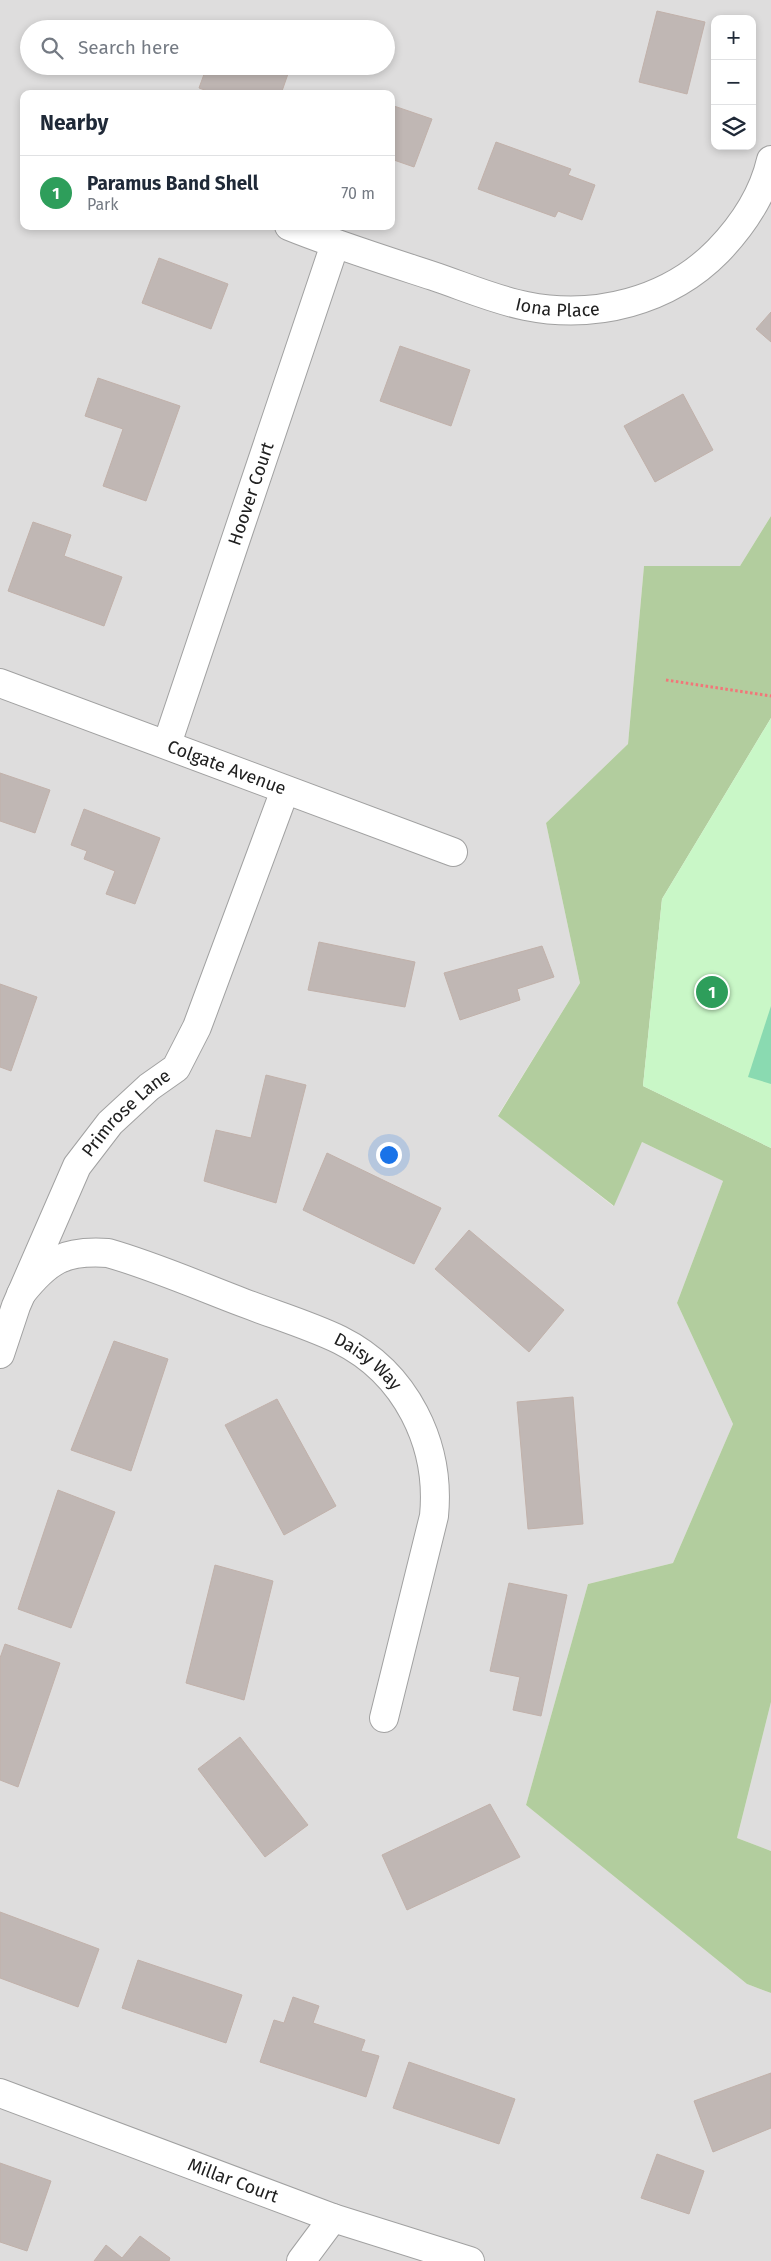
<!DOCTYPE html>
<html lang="en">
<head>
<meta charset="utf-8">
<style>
  :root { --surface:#fff; --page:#f6f6f7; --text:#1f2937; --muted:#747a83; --line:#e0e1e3; --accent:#db2777 }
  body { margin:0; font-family:"Fira Sans",sans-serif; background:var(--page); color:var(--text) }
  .controls { position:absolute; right:15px; top:15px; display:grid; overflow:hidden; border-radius:10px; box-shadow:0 2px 8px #0003 }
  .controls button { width:45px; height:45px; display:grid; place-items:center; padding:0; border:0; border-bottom:1px solid var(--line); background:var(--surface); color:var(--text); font:25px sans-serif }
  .you { position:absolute; left:388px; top:1154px; width:18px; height:18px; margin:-12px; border:4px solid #fff; border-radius:50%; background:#1a73e8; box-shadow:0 0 0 8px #1a73e833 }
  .badge { display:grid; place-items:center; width:32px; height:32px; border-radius:50%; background:var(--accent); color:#fff; font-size:16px; font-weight:700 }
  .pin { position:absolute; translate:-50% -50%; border:2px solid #fff; box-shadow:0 1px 5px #0006 }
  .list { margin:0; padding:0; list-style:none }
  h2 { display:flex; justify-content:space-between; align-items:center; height:65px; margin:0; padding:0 20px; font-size:21px }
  h2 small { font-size:16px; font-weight:400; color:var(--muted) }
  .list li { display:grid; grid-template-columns:32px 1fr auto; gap:15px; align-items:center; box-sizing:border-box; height:75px; padding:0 20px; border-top:1px solid var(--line) }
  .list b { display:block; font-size:19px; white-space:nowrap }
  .list p { margin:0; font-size:16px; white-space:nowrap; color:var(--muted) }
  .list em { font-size:16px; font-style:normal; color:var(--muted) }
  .icon { flex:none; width:28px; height:28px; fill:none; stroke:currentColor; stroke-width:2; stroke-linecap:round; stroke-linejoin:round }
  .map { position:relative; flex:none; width:771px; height:2261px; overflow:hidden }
  .search { position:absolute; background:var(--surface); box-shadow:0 2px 8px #0003; left:20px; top:20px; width:375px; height:55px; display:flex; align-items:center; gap:12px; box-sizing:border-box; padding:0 18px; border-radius:28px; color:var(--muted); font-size:19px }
  .panel { position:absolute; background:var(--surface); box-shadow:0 2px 8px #0003; left:20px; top:90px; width:375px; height:140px; border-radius:10px }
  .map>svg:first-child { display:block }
</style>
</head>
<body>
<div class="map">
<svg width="771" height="2261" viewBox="0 0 771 2261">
  <rect width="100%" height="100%" fill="#f0ece7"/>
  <!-- residential -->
  <g fill="#dedddd" fill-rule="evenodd">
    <path d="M0,0H771V516L740,566H644L628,744L546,823L580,983L498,1115L613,1206L642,1142L723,1181L677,1303L733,1424L673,1563L588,1584L526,1805L747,1984L771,1993V2261H0ZM715,19H752V146H715ZM29,29H386V66H29ZM24,94H391V226H24Z"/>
    <polygon points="771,1702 771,1851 737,1838"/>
  </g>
  <!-- forest -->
  <polygon fill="#b2cd9e" points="771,516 771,718 662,899 643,1086 771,1148 771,1702 737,1838 771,1851 771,1993 747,1984 526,1805 588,1584 673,1563 733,1424 677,1303 723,1181 642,1142 614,1206 498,1116 580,983 546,823 628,744 644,566 740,566"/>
  <!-- park -->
  <polygon fill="#c9f7c7" points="771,718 771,1148 643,1086 662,899"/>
  <!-- pitch -->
  <polygon fill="#8adab1" points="771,1006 771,1084 748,1077"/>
  <!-- building -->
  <g fill="#c0b7b4" stroke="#c1b1aa">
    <polygon points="657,11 705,22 687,94 639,82"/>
    <polygon points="207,66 284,66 290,68 281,94 216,94 199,88"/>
    <polygon points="391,105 432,119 414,167 391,159"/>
    <polygon points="496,142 571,169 568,175 595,185 582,220 558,211 555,217 478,189"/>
    <polygon points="159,258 228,284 211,329 142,303"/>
    <polygon points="771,312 771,342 756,329"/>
    <polygon points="400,346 470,370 451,426 380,401"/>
    <polygon points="98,378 180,406 146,501 103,486 123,429 85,416"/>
    <polygon points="683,394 713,450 655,482 624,426"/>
    <polygon points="33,522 71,535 64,556 122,577 104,626 8,591"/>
    <polygon points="0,773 50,790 35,833 0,821"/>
    <polygon points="84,809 160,838 135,904 106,894 115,871 84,859 87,851 71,845"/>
    <polygon points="319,942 415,962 405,1007 308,990"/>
    <polygon points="542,946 554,977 517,989 520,1000 460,1020 444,973"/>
    <polygon points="0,984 37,997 11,1071 0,1067"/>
    <polygon points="266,1075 306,1085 276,1203 204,1181 216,1130 251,1138"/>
    <polygon points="327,1153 441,1208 414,1264 303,1210"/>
    <polygon points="469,1230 564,1310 529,1352 435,1269"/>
    <polygon points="114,1341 168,1359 131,1471 71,1450"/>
    <polygon points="573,1397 583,1524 528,1529 517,1402"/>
    <polygon points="277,1399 336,1506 284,1535 225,1425"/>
    <polygon points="58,1490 115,1512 71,1628 18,1609"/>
    <polygon points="215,1565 273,1581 244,1700 186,1683"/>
    <polygon points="509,1583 567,1595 541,1716 513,1710 520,1677 490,1671"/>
    <polygon points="5,1644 60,1663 18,1787 0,1780 0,1658"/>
    <polygon points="240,1737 308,1825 265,1857 198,1769"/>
    <polygon points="490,1804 520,1857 407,1910 382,1855"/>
    <polygon points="0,1912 99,1949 78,2007 0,1978"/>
    <polygon points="138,1960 242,1995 226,2043 122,2008"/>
    <polygon points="293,1997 319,2006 313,2023 365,2040 361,2051 379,2056 366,2097 260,2062 274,2020 284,2023"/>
    <polygon points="409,2062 515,2099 499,2144 393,2108"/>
    <polygon points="771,2073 771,2128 713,2152 694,2101"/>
    <polygon points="657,2154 704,2171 689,2214 641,2198"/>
    <polygon points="0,2163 51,2181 27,2251 0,2242"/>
    <polygon points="140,2236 170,2258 169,2261 94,2261 106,2245 122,2258"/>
  </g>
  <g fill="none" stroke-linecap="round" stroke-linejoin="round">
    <!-- minor casing -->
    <g stroke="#a1a1a1" stroke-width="30">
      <g id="minor">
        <path id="s1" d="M289,226C336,245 384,260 433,276C463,286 495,300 526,306C595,320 669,301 718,251C743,225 763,195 771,160"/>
        <path id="s2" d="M0,683L453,852"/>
        <path id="s3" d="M167,744L335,244"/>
        <path id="s4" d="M21,1294C48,1260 64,1250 108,1253C154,1266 199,1286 244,1303C275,1315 309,1325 340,1340C406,1373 441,1444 434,1516L384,1718"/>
        <path id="s5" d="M0,1354L16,1306L77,1166L110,1123L149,1087L176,1068L197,1027L285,790"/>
        <path id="s6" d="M0,2093L333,2218L470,2261"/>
        <polyline points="301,2261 333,2218"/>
      </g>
    </g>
    <!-- path -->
    <polyline stroke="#f27679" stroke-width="3" stroke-dasharray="2.5 2.5" stroke-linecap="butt" points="666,680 771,696"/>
    <!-- minor -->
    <use href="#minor" stroke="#fff" stroke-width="28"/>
  </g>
  <g text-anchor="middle" stroke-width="4.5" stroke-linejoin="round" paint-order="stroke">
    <!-- street labels -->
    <g font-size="18" fill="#202020" stroke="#fff">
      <text dy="6" stroke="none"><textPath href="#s1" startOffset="282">Iona Place</textPath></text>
      <text dy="6" stroke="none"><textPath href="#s3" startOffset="264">Hoover Court</textPath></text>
      <text dy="6" stroke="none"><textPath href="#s2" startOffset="242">Colgate Avenue</textPath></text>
      <text dy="6" stroke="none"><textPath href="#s5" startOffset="276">Primrose Lane</textPath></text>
      <text dy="6" stroke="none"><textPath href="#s4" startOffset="385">Daisy Way</textPath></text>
      <text dy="6" stroke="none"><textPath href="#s6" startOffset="249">Millar Court</textPath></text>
    </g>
  </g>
</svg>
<div class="controls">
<button>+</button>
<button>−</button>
<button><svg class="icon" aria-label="layers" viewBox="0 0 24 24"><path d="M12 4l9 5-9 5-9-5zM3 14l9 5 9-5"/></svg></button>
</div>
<div class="you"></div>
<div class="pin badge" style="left:712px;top:992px;background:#2e9e5b">1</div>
<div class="search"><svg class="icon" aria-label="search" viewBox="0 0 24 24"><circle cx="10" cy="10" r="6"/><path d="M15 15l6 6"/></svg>Search here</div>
<section class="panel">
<h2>Nearby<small></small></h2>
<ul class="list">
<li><span class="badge" style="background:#2e9e5b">1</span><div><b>Paramus Band Shell</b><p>Park</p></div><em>70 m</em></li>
</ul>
</section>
</div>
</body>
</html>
